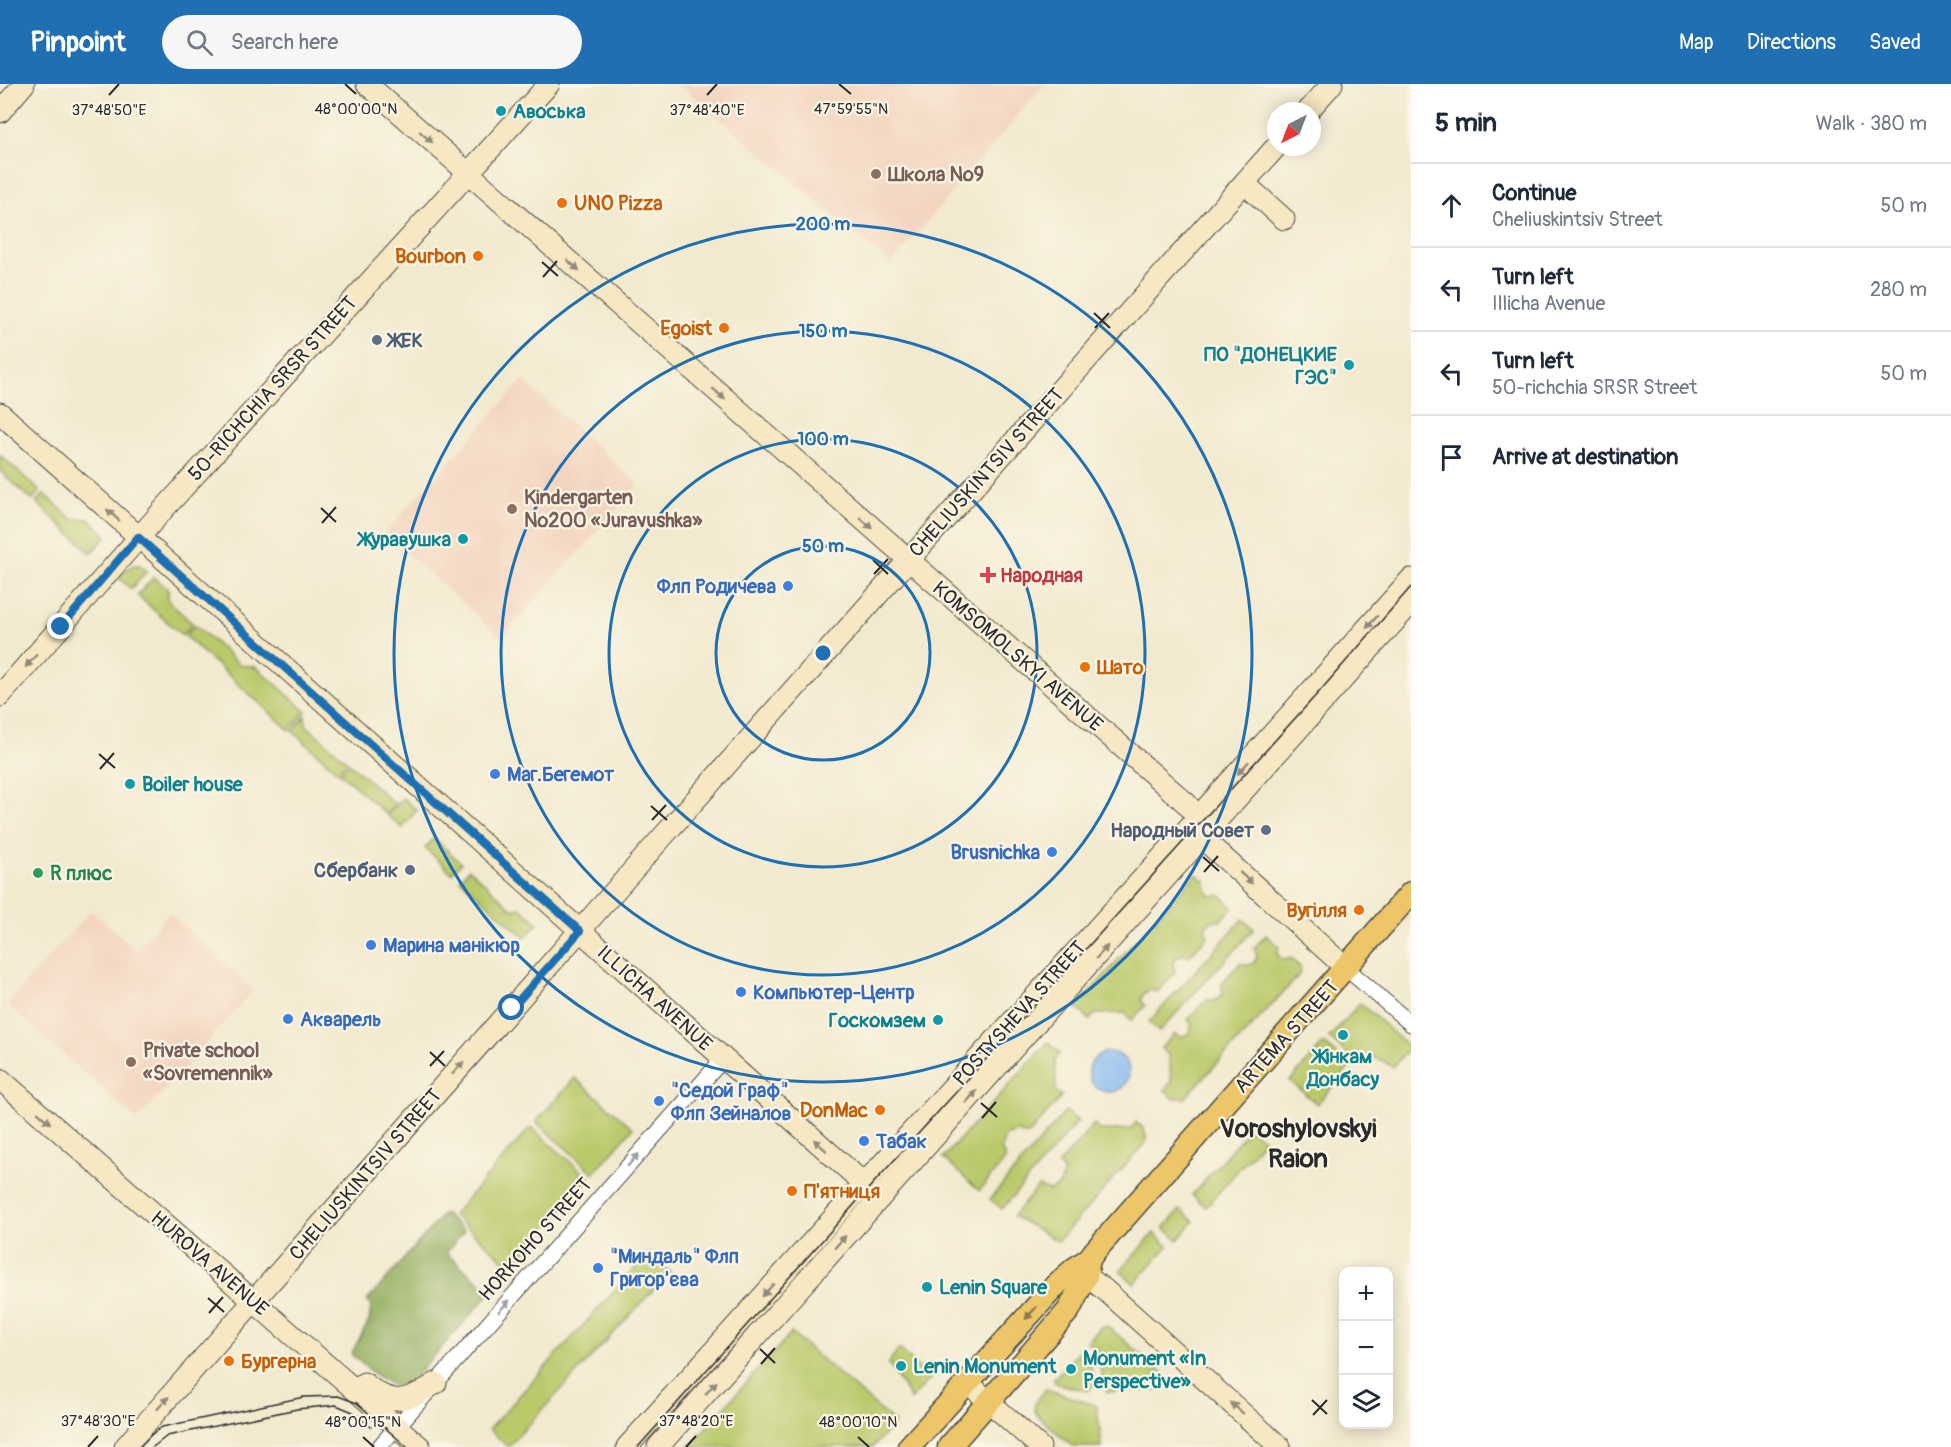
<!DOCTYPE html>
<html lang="en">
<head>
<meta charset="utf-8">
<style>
  :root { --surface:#fff; --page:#f6f6f7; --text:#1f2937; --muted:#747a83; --line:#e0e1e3; --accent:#1f6fb2 }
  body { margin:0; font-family:Pangolin,sans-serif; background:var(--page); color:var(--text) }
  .controls { position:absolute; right:18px; bottom:18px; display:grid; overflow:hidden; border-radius:12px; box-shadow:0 3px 15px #0003 }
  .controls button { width:54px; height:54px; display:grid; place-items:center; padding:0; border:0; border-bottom:2px solid var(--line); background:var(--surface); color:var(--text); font:30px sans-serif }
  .compass { position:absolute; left:1267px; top:18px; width:54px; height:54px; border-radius:50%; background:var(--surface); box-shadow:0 3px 15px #0003; rotate:222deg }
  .stop { position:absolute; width:18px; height:18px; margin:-14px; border:4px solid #1f6fb2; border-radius:50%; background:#fff }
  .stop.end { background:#1f6fb2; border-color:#fff; box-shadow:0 2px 6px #0008 }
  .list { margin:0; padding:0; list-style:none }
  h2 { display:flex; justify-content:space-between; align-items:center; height:78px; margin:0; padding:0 24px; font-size:26px }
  h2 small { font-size:20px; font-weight:400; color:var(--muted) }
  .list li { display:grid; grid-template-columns:39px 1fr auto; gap:18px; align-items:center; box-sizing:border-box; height:84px; padding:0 24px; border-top:2px solid var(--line) }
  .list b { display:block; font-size:22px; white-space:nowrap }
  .list p { margin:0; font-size:20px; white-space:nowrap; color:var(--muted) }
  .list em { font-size:20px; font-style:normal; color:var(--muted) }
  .icon { flex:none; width:33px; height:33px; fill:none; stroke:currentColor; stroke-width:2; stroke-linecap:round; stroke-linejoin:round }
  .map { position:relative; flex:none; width:1411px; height:1363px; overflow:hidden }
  header { display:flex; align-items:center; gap:36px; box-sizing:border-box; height:84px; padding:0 30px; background:var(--accent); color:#fff }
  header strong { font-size:28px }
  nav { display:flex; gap:33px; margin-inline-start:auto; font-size:21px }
  .search { width:420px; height:54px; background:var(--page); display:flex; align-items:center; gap:15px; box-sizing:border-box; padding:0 21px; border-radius:33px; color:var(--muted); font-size:22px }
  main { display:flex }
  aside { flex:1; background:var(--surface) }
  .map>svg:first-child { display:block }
</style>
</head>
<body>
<header>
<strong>Pinpoint</strong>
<div class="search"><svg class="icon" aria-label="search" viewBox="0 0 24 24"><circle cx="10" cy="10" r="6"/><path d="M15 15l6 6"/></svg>Search here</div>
<nav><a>Map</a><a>Directions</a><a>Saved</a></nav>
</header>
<main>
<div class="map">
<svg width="1411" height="1363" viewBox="0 0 1411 1363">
  <rect width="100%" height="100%" fill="#fcf5e5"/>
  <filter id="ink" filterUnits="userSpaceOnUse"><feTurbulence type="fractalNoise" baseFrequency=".0167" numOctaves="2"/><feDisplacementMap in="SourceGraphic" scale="12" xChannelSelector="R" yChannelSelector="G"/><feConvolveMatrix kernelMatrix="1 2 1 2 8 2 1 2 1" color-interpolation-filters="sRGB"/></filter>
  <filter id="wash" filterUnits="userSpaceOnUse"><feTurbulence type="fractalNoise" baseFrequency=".008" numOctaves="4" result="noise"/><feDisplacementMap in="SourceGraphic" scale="24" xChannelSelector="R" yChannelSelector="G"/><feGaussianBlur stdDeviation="1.35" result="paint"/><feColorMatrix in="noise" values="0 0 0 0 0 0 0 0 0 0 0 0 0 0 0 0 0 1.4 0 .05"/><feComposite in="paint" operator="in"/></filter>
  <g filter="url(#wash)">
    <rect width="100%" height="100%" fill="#f2eacf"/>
    <!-- built -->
    <g fill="#f3d4be">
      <polygon points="679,0 1045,0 891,180"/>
      <polygon points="523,296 639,401 501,554 385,449"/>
      <polygon points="91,826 136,866 169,829 254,906 137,1036 7,920"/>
    </g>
    <!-- green -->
    <g fill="#bac96b" stroke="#727a4b" stroke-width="1.5">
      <polygon points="0,371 40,407 32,416 0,387"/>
      <polygon points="44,410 72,435 89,435 107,452 91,469 36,418"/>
      <polygon points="134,481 140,481 147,487 131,505 119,494 127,484"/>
      <polygon points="154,493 168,505 168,517 193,540 182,551 137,511"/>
      <polygon points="195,541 240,581 256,583 306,627 289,646 185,552"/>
      <polygon points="305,632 306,641 347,677 338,688 292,647"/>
      <polygon points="349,679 395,720 386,730 340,689"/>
      <polygon points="403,714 417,726 402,744 387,731"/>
      <polygon points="434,754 461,779 452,789 425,764"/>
      <polygon points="469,785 514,826 520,823 538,839 525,854 460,795"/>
      <polygon points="1196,790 1206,798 1208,810 1214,812 1220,811 1233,823 1221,837 1214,836 1208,839 1205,845 1208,852 1189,872 1182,871 1176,874 1173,880 1175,888 1157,908 1151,906 1144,909 1141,916 1145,922 1132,936 1124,929 1095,930 1090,936 1076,923"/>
      <polygon points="1243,835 1254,845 1159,948 1149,938"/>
      <polygon points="1266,851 1279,863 1277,868 1280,874 1285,876 1291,874 1300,883 1301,889 1185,1014 1173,1014 1165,1006 1171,998 1169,972 1161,964 1175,950 1182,953 1189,949 1192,942 1188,935 1207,915 1214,917 1221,913 1223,907 1221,900 1240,879 1247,881 1254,879 1257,871 1254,864"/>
      <path d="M1360,919L1410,964L1392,983C1379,973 1371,971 1355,977L1329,954Z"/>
      <polygon points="1048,958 1060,969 1055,976 1056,1007 1062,1012 1028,1051 1017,1048 1005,1052 1001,1065 1006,1075 979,1107 943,1074"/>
      <polygon points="1324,959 1350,983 1317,1020 1290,997"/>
      <polygon points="575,994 633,1044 594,1089 536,1038"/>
      <polygon points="1066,1027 1078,1037 1002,1125 990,1115"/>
      <polygon points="1136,1038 1144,1045 1147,1057 1058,1157 1013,1132 1038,1103 1050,1107 1060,1101 1064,1089 1058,1081 1094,1040 1101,1047 1131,1045"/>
      <polygon points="531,1043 589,1094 512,1183 453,1131"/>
      <polygon points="1250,1044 1264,1056 1206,1123 1192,1111"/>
      <polygon points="1180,1126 1194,1137 1178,1156 1164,1144"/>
      <polygon points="1154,1149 1168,1162 1134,1200 1120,1187"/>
      <polygon points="649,1169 670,1188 508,1363 489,1345"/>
      <polygon points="1107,1242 1164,1290 1166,1296 1161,1305 1107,1308 1095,1265 1087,1258 1101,1243"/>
      <polygon points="791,1249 895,1339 873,1363 689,1363"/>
      <polygon points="900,1265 930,1295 911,1316 889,1280 893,1272"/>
      <polygon points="1081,1265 1086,1269 1096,1299 1088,1307 1058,1300 1053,1296"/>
      <path d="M1046,1305L1097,1322L1102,1363H1073L1037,1331C1030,1319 1038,1314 1046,1305Z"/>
    </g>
    <!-- forest -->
    <path fill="#93ad5f" stroke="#5f6c45" stroke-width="1.5" d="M444,1129L464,1147L446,1169L491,1208L410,1299L401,1304C380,1298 367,1284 351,1270L369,1237L371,1222L367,1217Z"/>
    <!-- water -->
    <circle fill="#85b9f3" stroke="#58728f" stroke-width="1.5" cx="1109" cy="988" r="20"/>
  </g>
  <g filter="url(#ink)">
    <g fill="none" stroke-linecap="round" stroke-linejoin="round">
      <!-- street casing -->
      <g stroke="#494844" stroke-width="17">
        <g id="street">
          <polyline points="1346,884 1411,940"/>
          <polyline points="379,1363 723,975"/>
        </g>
      </g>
      <!-- secondary casing -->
      <g stroke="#494844" stroke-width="23">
        <g id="secondary">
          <polyline points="367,0 1187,720 1198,734 1199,749 1203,755 1346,884"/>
          <polyline points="1308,27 1332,0"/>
          <polyline points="0,28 24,0"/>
          <polyline points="1244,99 1284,135"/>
          <polyline points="0,329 880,1114"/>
          <polyline points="0,612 163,426 549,0"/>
          <polyline points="0,995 420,1363"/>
          <polyline points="1070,1196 1086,1192 1105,1206 1280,1363"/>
          <path d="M364,1299C392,1323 407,1318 436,1299"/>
          <polyline points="968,1299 1040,1363"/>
          <polyline points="125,1363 650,767 1276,63"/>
          <polyline points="627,1363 864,1100 1174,760 1411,495"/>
          <path d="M658,1363C908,1081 1161,802 1411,519"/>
        </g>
      </g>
      <!-- primary casing -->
      <g stroke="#494844" stroke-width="25">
        <g id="primary">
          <polyline points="909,1363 1057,1200 1074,1185 1089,1175"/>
          <polyline points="949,1363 1069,1226 1086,1192 1089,1175 1094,1168 1411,809"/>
        </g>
      </g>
      <!-- street -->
      <use href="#street" stroke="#fff" stroke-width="15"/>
      <!-- secondary -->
      <use href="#secondary" stroke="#f7e8c3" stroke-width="21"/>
      <!-- primary -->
      <use href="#primary" stroke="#ecc669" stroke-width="22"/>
      <!-- tram -->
      <g stroke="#2b2b2b" stroke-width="1.5">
        <polyline points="139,1363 152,1350 162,1343 304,1313 338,1312 357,1319 407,1363"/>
        <polyline points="153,1363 167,1352 297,1325 336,1321 353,1328 371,1343"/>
        <polyline points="638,1363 869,1104 1319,608 1411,503"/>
      </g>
    </g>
    <!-- one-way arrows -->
    <defs><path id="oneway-solid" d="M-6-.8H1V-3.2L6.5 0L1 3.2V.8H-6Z" transform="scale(1.5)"/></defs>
    <g fill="#918a77">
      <use href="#oneway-solid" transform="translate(426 53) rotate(41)"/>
      <use href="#oneway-solid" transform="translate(573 181) rotate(41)"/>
      <use href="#oneway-solid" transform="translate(719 310) rotate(41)"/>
      <use href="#oneway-solid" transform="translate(113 431) rotate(-138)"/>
      <use href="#oneway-solid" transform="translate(866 439) rotate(41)"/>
      <use href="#oneway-solid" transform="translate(1372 538) rotate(131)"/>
      <use href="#oneway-solid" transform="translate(31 577) rotate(131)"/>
      <use href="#oneway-solid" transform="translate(1243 684) rotate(132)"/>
      <use href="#oneway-solid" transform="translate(1246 794) rotate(42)"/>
      <use href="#oneway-solid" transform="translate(1102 868) rotate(-48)"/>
      <use href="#oneway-solid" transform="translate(458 984) rotate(-48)"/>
      <use href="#oneway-solid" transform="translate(971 1013) rotate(-48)"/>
      <use href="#oneway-solid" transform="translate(44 1034) rotate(41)"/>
      <use href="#oneway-solid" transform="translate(820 1061) rotate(-138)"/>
      <use href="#oneway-solid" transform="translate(840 1158) rotate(-48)"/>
      <use href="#oneway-solid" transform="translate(768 1206) rotate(132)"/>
      <use href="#oneway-solid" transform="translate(711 1304) rotate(-48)"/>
      <use href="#oneway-solid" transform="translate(163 1319) rotate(-48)"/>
      <use href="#oneway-solid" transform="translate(1237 1324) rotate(-139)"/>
    </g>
    <g fill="#a0a0a0">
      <use href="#oneway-solid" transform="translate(633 1076) rotate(-49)"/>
      <use href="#oneway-solid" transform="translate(504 1222) rotate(-48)"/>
    </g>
    <use fill="#8c784a" href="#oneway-solid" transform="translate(1031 1229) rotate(132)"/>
  </g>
  <g fill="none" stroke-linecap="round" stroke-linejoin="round" filter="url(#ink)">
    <!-- route -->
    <polyline stroke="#1f6fb2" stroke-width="8" points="61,543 138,453 580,847 512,924"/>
  </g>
  <!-- ticks -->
  <path fill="none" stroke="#2b2b2b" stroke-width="2" d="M345,0L356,10M839,0L851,10M109,11L119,0M707,11L717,0M542,178L558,192M543,193L557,177M1094,229L1110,244M1095,244L1109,229M321,424L336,438M322,439L336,423M873,476L888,490M874,490L888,475M99,670L115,684M100,685L114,669M651,722L667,736M652,736L666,721M1203,773L1219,787M1204,788L1218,772M430,968L445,982M430,982L444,967M981,1019L997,1033M982,1034L996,1018M208,1214L224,1228M209,1229L223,1213M760,1265L775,1279M761,1280L775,1264M1312,1316L1327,1330M1313,1331L1327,1316M363,1353L374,1363M858,1353L869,1363M88,1363L98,1352M686,1363L696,1352"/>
  <!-- distance rings -->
  <g fill="none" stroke="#1f6fb2" stroke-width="3">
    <circle cx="823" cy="569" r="107"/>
    <circle cx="823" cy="569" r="214"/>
    <circle cx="823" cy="569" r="322"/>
    <circle cx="823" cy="569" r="429"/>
  </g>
  <!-- markers -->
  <g fill="#0f9aa8" stroke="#fcf5e5" stroke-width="2">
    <circle cx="501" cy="27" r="6"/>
    <circle cx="1349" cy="281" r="6"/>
    <circle cx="463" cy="455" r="6"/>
    <circle cx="130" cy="700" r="6"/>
    <circle cx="938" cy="936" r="6"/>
    <circle cx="1343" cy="951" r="6"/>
    <circle cx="927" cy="1203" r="6"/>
    <circle cx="901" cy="1282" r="6"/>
    <circle cx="1071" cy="1285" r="6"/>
  </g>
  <g fill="#8d6e63" stroke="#fcf5e5" stroke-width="2">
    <circle cx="876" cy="90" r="6"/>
    <circle cx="512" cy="425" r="6"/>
    <circle cx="131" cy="978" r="6"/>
  </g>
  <g fill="#e8710a" stroke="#fcf5e5" stroke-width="2">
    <circle cx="562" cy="119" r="6"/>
    <circle cx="478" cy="172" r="6"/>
    <circle cx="724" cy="244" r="6"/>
    <circle cx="1085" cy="583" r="6"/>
    <circle cx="1359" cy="826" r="6"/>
    <circle cx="880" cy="1026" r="6"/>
    <circle cx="792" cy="1107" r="6"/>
    <circle cx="229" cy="1277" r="6"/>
  </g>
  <g fill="#5c6f8a" stroke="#fcf5e5" stroke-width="2">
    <circle cx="377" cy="256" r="6"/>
    <circle cx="1266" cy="746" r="6"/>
    <circle cx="410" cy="786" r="6"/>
  </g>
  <path fill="#e0444e" stroke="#fcf5e5" stroke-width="2" d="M985 482h6v6h6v6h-6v6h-6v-6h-6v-6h6z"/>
  <g fill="#3f7fe0" stroke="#fcf5e5" stroke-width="2">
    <circle cx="788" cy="502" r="6"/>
    <circle cx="495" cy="690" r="6"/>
    <circle cx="1052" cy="768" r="6"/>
    <circle cx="371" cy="861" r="6"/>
    <circle cx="741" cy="908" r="6"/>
    <circle cx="288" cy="935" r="6"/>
    <circle cx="659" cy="1017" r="6"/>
    <circle cx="864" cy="1057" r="6"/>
    <circle cx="598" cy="1184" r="6"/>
  </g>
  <circle fill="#2e9e5b" stroke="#fcf5e5" stroke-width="2" cx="38" cy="789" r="6"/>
  <g text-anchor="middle" stroke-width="4.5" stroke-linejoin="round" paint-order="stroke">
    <!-- culture labels -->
    <g font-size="20" font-weight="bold" fill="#0d838f" stroke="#fcf5e5" text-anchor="start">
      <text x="513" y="34">Авоська</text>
      <text x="1337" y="277" text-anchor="end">ПО "ДОНЕЦКИЕ<tspan x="1337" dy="23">ГЭС"</tspan></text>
      <text x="451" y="462" text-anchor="end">Журавушка</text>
      <text x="142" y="707">Boiler house</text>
      <text x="926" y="943" text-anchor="end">Госкомзем</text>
      <text x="1343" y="979" text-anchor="middle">Жінкам<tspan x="1343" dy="23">Донбасу</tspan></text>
      <text x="939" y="1210">Lenin Square</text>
      <text x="1083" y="1281">Monument «In<tspan x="1083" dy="23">Perspective»</tspan></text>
      <text x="913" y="1289">Lenin Monument</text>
    </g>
    <!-- education labels -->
    <g font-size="20" font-weight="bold" fill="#785e54" stroke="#fcf5e5" text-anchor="start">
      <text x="888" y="97">Школа №9</text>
      <text x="524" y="420">Kindergarten<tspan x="524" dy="23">№200 «Juravushka»</tspan></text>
      <text x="143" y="973">Private school<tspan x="143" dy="23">«Sovremennik»</tspan></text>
    </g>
    <!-- food labels -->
    <g font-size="20" font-weight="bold" fill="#c56008" stroke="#fcf5e5" text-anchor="start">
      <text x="574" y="126">UNO Pizza</text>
      <text x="466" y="179" text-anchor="end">Bourbon</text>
      <text x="712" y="251" text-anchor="end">Egoist</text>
      <text x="1097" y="590">Шато</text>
      <text x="1347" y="833" text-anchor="end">Вугілля</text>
      <text x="868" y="1033" text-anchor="end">DonMac</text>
      <text x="804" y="1114">П'ятниця</text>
      <text x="241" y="1284">Бургерна</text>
    </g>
    <!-- service labels -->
    <g font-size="20" font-weight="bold" fill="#4e5e75" stroke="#fcf5e5" text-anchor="end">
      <text x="389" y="263" text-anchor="start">ЖЕК</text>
      <text x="1254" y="753">Народный Совет</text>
      <text x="398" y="793">Сбербанк</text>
    </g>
    <!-- street labels -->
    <g font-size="20" fill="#2b2b2b" stroke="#fcf5e5">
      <text transform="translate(272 304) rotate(-48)" y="7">50-RICHCHIA SRSR STREET</text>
      <text transform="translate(986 388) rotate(-48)" y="7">CHELIUSKINTSIV STREET</text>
      <text transform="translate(1018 572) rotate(41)" y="7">KOMSOMOLSKYI AVENUE</text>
      <text transform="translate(655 914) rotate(42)" y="7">ILLICHA AVENUE</text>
      <text transform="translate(1019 929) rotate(-48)" y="7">POSTYSHEVA STREET</text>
      <text transform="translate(1286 952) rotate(-48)" y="7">ARTEMA STREET</text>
      <text transform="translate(365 1090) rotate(-49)" y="7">CHELIUSKINTSIV STREET</text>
      <text transform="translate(535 1155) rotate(-48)" y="7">HORKOHO STREET</text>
      <text transform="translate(210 1179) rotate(41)" y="7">HUROVA AVENUE</text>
    </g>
    <!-- health labels -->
    <g font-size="20" font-weight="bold" fill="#be3a42" stroke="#fcf5e5" text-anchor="start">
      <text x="1000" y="498">Народная</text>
    </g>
    <!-- shop labels -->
    <g font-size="20" font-weight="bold" fill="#366cbe" stroke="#fcf5e5" text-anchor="start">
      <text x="776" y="509" text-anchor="end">Флп Родичева</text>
      <text x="507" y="697">Маг.Бегемот</text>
      <text x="1040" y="775" text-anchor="end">Brusnichka</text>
      <text x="383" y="868">Марина манікюр</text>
      <text x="753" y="915">Компьютер-Центр</text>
      <text x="300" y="942">Акварель</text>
      <text x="671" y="1013">"Седой Граф"<tspan x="671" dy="23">Флп Зейналов</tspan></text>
      <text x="876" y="1064">Табак</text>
      <text x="610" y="1179">"Миндаль" Флп<tspan x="610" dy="23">Григор'єва</tspan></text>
    </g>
    <!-- leisure labels -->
    <g font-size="20" font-weight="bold" fill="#27864d" stroke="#fcf5e5" text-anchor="start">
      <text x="50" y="796">R плюс</text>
    </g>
    <!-- district labels -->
    <g font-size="26" font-weight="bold" fill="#2b2b2b" stroke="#fcf5e5">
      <text x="1298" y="1053">Voroshylovskyi<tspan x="1298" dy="30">Raion</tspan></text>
    </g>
  </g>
  <g font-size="15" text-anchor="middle" fill="#2b2b2b" stroke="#fcf5e5" stroke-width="4.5" stroke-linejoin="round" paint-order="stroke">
    <text x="851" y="30">47°59'55"N</text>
    <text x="356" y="30">48°00'00"N</text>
    <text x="109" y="31">37°48'50"E</text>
    <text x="707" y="31">37°48'40"E</text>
    <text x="98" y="1342">37°48'30"E</text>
    <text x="696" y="1342">37°48'20"E</text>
    <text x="363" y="1343">48°00'15"N</text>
    <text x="858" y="1343">48°00'10"N</text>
  </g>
  <circle cx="823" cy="569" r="9" fill="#1f6fb2" stroke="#fcf5e5" stroke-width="3"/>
  <g font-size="18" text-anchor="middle" font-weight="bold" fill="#1f6fb2" stroke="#fcf5e5" stroke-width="4.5" stroke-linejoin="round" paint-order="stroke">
    <text x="823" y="146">200 m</text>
    <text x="823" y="253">150 m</text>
    <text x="823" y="361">100 m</text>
    <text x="823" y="468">50 m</text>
  </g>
</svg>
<div class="controls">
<button>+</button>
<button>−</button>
<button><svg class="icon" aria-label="layers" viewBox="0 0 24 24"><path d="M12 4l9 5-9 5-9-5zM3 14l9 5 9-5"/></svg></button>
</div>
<svg class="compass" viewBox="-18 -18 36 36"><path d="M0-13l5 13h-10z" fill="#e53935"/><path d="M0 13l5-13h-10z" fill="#747a83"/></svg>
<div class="stop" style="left:512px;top:924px"></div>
<div class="stop end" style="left:61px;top:543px"></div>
</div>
<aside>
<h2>5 min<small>Walk · 380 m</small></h2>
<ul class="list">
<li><svg class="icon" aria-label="ahead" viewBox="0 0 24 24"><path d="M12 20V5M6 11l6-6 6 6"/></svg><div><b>Continue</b><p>Cheliuskintsiv Street</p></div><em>50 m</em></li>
<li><svg class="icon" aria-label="left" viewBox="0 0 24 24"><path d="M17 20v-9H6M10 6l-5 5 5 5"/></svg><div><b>Turn left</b><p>Illicha Avenue</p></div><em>280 m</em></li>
<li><svg class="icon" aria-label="left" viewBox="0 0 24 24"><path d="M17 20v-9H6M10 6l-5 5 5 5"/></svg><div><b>Turn left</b><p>50-richchia SRSR Street</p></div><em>50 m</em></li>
<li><svg class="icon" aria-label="arrive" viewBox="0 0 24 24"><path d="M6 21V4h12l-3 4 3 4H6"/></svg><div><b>Arrive at destination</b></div></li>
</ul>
</aside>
</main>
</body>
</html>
